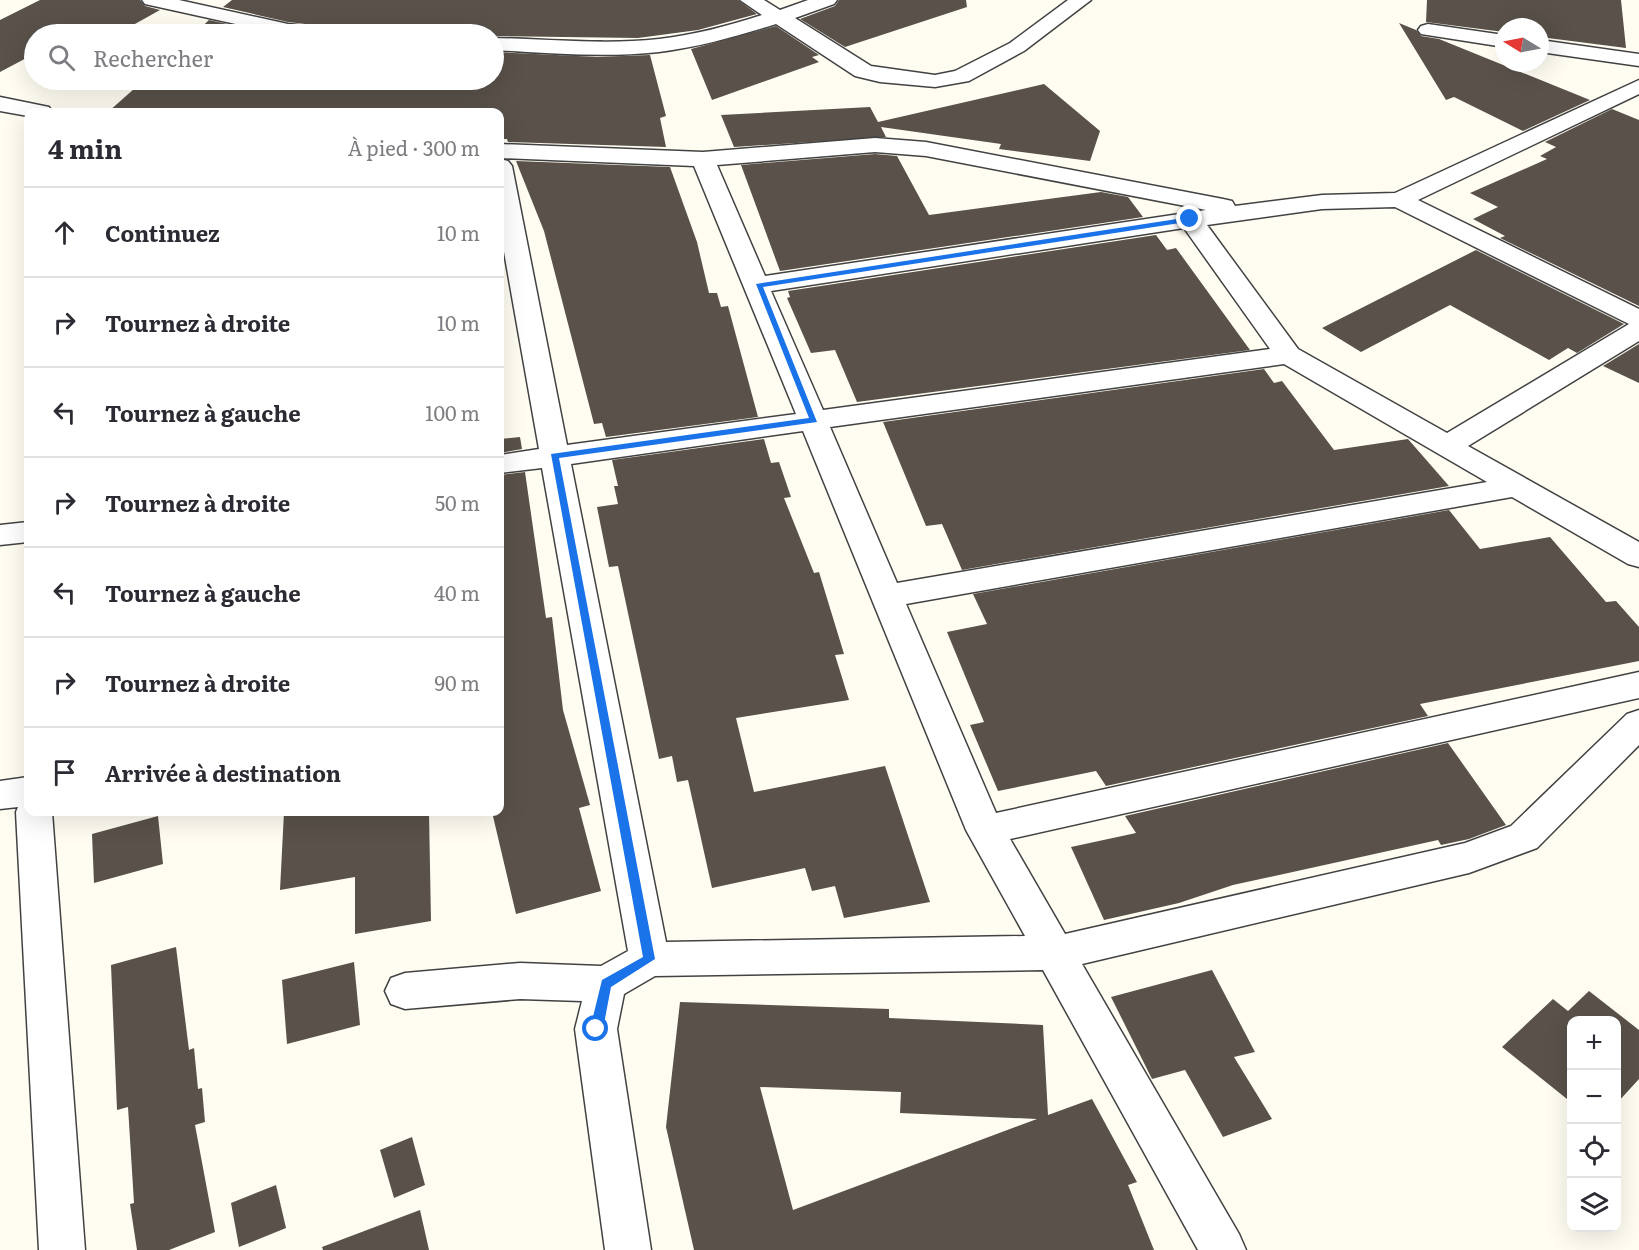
<!DOCTYPE html>
<html lang="fr">
<head>
<meta charset="utf-8">
<style>
  :root { --surface:#fff; --page:#f2f2f3; --text:#2b2b33; --muted:#7c7c81; --line:#e1e1e2 }
  body { margin:0; font-family:Literata,serif; background:var(--page); color:var(--text) }
  .controls { position:absolute; right:18px; bottom:18px; display:grid; overflow:hidden; border-radius:12px; box-shadow:0 6px 24px #0002 }
  .controls button { width:54px; height:54px; display:grid; place-items:center; padding:0; border:0; border-bottom:2px solid var(--line); background:var(--surface); color:var(--text); font:30px sans-serif }
  .compass { position:absolute; left:1495px; top:18px; width:54px; height:54px; border-radius:50%; background:var(--surface); box-shadow:0 6px 24px #0002; rotate:280deg }
  .stop { position:absolute; width:18px; height:18px; margin:-14px; border:4px solid #1a73e8; border-radius:50%; background:#fff }
  .stop.end { background:#1a73e8; border-color:#fff; box-shadow:0 2px 6px #0008 }
  .list { margin:0; padding:0; list-style:none }
  h2 { display:flex; justify-content:space-between; align-items:center; height:78px; margin:0; padding:0 24px; font-size:26px }
  h2 small { font-size:20px; font-weight:400; color:var(--muted) }
  .list li { display:grid; grid-template-columns:39px 1fr auto; gap:18px; align-items:center; box-sizing:border-box; height:90px; padding:0 24px; border-top:2px solid var(--line) }
  .list b { display:block; font-size:22px; white-space:nowrap }
  .list em { font-size:20px; font-style:normal; color:var(--muted) }
  .icon { flex:none; width:33px; height:33px; fill:none; stroke:currentColor; stroke-width:2; stroke-linecap:round; stroke-linejoin:round }
  .map { position:relative; flex:none; width:1639px; height:1250px; overflow:hidden }
  .search { position:absolute; background:var(--surface); box-shadow:0 6px 24px #0002; left:24px; top:24px; width:480px; height:66px; display:flex; align-items:center; gap:15px; box-sizing:border-box; padding:0 21px; border-radius:33px; color:var(--muted); font-size:22px }
  .panel { position:absolute; background:var(--surface); box-shadow:0 6px 24px #0002; left:24px; top:108px; width:480px; height:708px; border-radius:12px }
  .map>svg:first-child { display:block }
</style>
</head>
<body>
<div class="map">
<svg width="1639" height="1250" viewBox="0 0 1639 1250">
  <rect width="100%" height="100%" fill="#fffdf2"/>
  <!-- building -->
  <g fill="#59514a" fill-rule="evenodd">
    <polygon points="40,0 140,0 145,6 160,10 117,34 34,34 34,54 0,72 0,20"/>
    <polygon points="232,0 738,0 757,14 698,30 638,38 344,34 339,28 288,22 223,7"/>
    <polygon points="839,0 966,0 967,7 845,47 800,19 835,6"/>
    <polygon points="1427,0 1621,0 1626,48 1540,37 1540,27 1504,27 1504,32 1426,22"/>
    <polygon points="209,20 273,34 194,34"/>
    <polygon points="1399,23 1416,30 1421,36 1439,39 1590,100 1523,131 1454,97 1446,100"/>
    <polygon points="776,26 819,55 812,57 819,62 712,100 691,49"/>
    <polygon points="494,52 597,57 650,55 666,116 660,118 666,147 508,142 507,139 500,139 500,112 108,112 144,80 494,80"/>
    <polygon points="1044,84 1100,131 1090,161 999,149 1001,144 881,127 886,137 734,147 721,115 870,107 878,122"/>
    <polygon points="1612,109 1639,120 1639,306 1500,238 1505,236 1473,219 1498,207 1470,193 1547,159 1540,156 1556,147 1545,142"/>
    <polygon points="875,154 897,156 929,215 1101,192 1128,197 1143,217 780,271 741,165"/>
    <polygon points="516,161 670,167 697,242 709,293 717,293 721,307 728,306 758,417 606,437 602,423 594,424 544,231"/>
    <polygon points="1156,235 1167,250 1176,248 1250,350 857,402 835,350 811,353 787,298 790,297 788,291"/>
    <polygon points="1476,250 1624,324 1577,353 1568,348 1549,360 1450,305 1361,352 1322,328"/>
    <polygon points="1639,344 1639,383 1603,366"/>
    <polygon points="1264,369 1274,383 1282,381 1334,450 1408,439 1449,486 962,570 942,524 926,526 883,422"/>
    <polygon points="520,437 522,449 500,453 500,439"/>
    <polygon points="764,439 771,463 779,462 791,497 784,498 814,573 819,572 844,654 835,655 849,700 736,718 754,792 885,766 930,902 844,918 835,886 812,891 805,868 712,888 688,780 677,782 672,756 659,759 618,566 609,567 597,507 618,504 614,486 618,486 612,460"/>
    <polygon points="525,472 546,618 552,617 563,710 590,805 579,808 601,891 516,914 492,812 500,812 500,475"/>
    <polygon points="1449,510 1480,549 1550,537 1606,602 1616,601 1639,627 1639,661 1420,704 1428,716 1106,786 1096,771 998,791 970,725 984,722 947,632 987,624 973,594"/>
    <polygon points="1448,743 1506,825 1469,839 1441,845 1438,840 1233,885 1179,903 1104,920 1071,847 1136,833 1125,816"/>
    <polygon points="284,812 429,812 431,921 355,934 355,877 280,890"/>
    <polygon points="158,816 163,864 94,883 92,834"/>
    <polygon points="176,947 189,1050 194,1048 198,1089 202,1088 205,1122 195,1125 215,1232 169,1250 137,1250 130,1204 134,1203 128,1107 117,1110 111,965"/>
    <polygon points="354,962 360,1025 287,1044 282,980"/>
    <polygon points="1212,970 1255,1052 1234,1057 1272,1119 1223,1137 1185,1070 1152,1079 1111,997"/>
    <polygon points="1589,991 1639,1030 1639,1079 1617,1103 1617,1020 1572,1020 1572,1103 1502,1047 1553,999 1568,1011"/>
    <path d="M680,1002L889,1009V1018L1043,1025L1048,1115L1092,1099L1137,1182L1128,1185L1154,1250H694L666,1127ZM760,1087L901,1092L900,1113L1037,1119L793,1210Z"/>
    <polygon points="412,1137 425,1185 394,1198 380,1150"/>
    <polygon points="276,1185 286,1228 239,1247 231,1203"/>
    <polygon points="420,1210 429,1250 323,1250 322,1247"/>
  </g>
  <g fill="none" stroke-linecap="round" stroke-linejoin="round">
    <!-- minor casing -->
    <g stroke="#424242" stroke-width="3">
      <g id="minor">
        <polygon points="142,0 179,0 288,24 339,30 342,34 281,34 145,4"/>
        <path d="M740,0H764L780,10L808,0H837L834,4L795,18L871,66L935,75L955,71L1010,43L1068,0H1091L1024,51L969,81L935,87L880,82L855,76L776,24C738,36 699,47 659,52C605,58 548,53 494,50V38C549,39 604,45 659,39C694,35 728,26 762,15Z"/>
        <polygon points="1428,24 1504,35 1504,47 1421,34 1418,30 1421,26"/>
        <polygon points="1540,40 1639,54 1639,66 1540,52"/>
        <path d="M1639,80V94L1418,200L1639,309V341L1468,446L1639,542V567L1628,564L1512,497L906,604L996,813L1639,672V698L1010,839L1065,934L1465,843L1511,826L1627,714L1639,710V745L1537,848L1469,873L1082,964L1239,1234L1246,1250H1198L1043,970L655,976L624,994L617,1029L651,1250H605L575,1029L582,1001L520,999L405,1009L391,1004L385,991L391,978L405,973L520,963L601,966L628,951L542,468L500,473V455L539,449L500,229V159L508,161L512,166L567,445L796,414L694,166L500,158V144L703,152L875,138L926,142L1223,199L1232,201L1235,206L1322,195L1395,193ZM875,152L926,156L1206,210L765,276L717,165ZM1395,207L1629,324L1447,433L1298,349L1207,225L1322,209ZM1184,228L1270,349L823,410L771,291ZM1284,364L1487,482L897,583L830,427ZM803,431L966,830L1025,936L666,942L571,464Z"/>
        <polygon points="0,97 49,107 52,112 28,112 28,116 0,111"/>
        <polygon points="28,522 28,542 0,545 0,525"/>
        <polygon points="28,777 28,812 52,812 85,1250 39,1250 16,812 18,807 0,809 0,781"/>
      </g>
    </g>
    <!-- minor -->
    <use href="#minor" fill="#fff" fill-rule="evenodd"/>
  </g>
  <!-- route -->
  <polygon fill="#1a73e8" points="1190,217 1193,221 763,287 817,422 559,458 655,959 611,987 603,1029 596,1035 592,1033 590,1029 602,980 643,957 551,454 809,418 756,284"/>
</svg>
<div class="controls">
<button>+</button>
<button>−</button>
<button><svg class="icon" aria-label="locate" viewBox="0 0 24 24"><circle cx="12" cy="12" r="6"/><path d="M12 2v4M12 18v4M2 12h4M18 12h4"/></svg></button>
<button><svg class="icon" aria-label="layers" viewBox="0 0 24 24"><path d="M12 4l9 5-9 5-9-5zM3 14l9 5 9-5"/></svg></button>
</div>
<svg class="compass" viewBox="-18 -18 36 36"><path d="M0-13l5 13h-10z" fill="#e53935"/><path d="M0 13l5-13h-10z" fill="#7c7c81"/></svg>
<div class="stop" style="left:596px;top:1029px"></div>
<div class="stop end" style="left:1190px;top:219px"></div>
<div class="search"><svg class="icon" aria-label="search" viewBox="0 0 24 24"><circle cx="10" cy="10" r="6"/><path d="M15 15l6 6"/></svg>Rechercher</div>
<section class="panel">
<h2>4 min<small>À pied · 300 m</small></h2>
<ul class="list">
<li><svg class="icon" aria-label="ahead" viewBox="0 0 24 24"><path d="M12 20V5M6 11l6-6 6 6"/></svg><div><b>Continuez</b></div><em>10 m</em></li>
<li><svg class="icon" aria-label="right" viewBox="0 0 24 24"><path d="M7 20v-9h11M14 6l5 5-5 5"/></svg><div><b>Tournez à droite</b></div><em>10 m</em></li>
<li><svg class="icon" aria-label="left" viewBox="0 0 24 24"><path d="M17 20v-9H6M10 6l-5 5 5 5"/></svg><div><b>Tournez à gauche</b></div><em>100 m</em></li>
<li><svg class="icon" aria-label="right" viewBox="0 0 24 24"><path d="M7 20v-9h11M14 6l5 5-5 5"/></svg><div><b>Tournez à droite</b></div><em>50 m</em></li>
<li><svg class="icon" aria-label="left" viewBox="0 0 24 24"><path d="M17 20v-9H6M10 6l-5 5 5 5"/></svg><div><b>Tournez à gauche</b></div><em>40 m</em></li>
<li><svg class="icon" aria-label="right" viewBox="0 0 24 24"><path d="M7 20v-9h11M14 6l5 5-5 5"/></svg><div><b>Tournez à droite</b></div><em>90 m</em></li>
<li><svg class="icon" aria-label="arrive" viewBox="0 0 24 24"><path d="M6 21V4h12l-3 4 3 4H6"/></svg><div><b>Arrivée à destination</b></div></li>
</ul>
</section>
</div>
</body>
</html>
